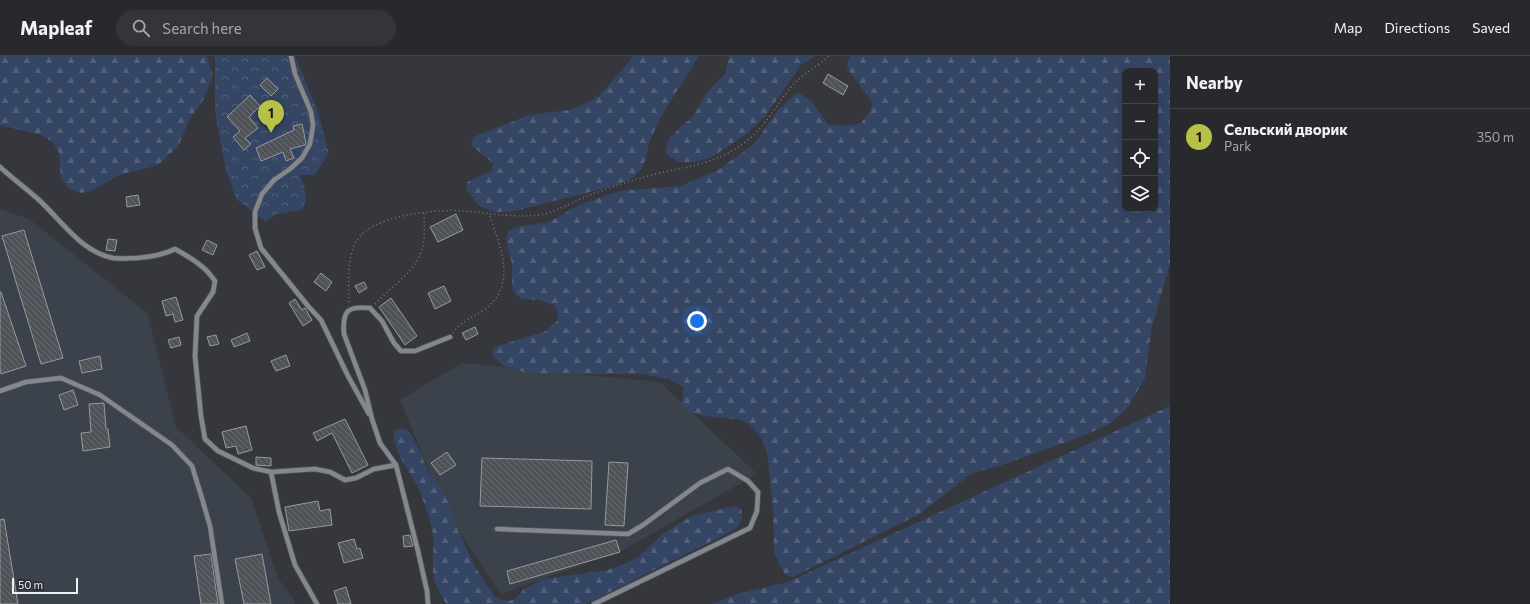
<!DOCTYPE html>
<html lang="en">
<head>
<meta charset="utf-8">
<style>
  :root { --surface:#28292d; --page:#343539; --text:#f1f3f6; --muted:#a5a6aa; --line:#444549; --accent:#b8c147 }
  body { margin:0; font-family:Commissioner,sans-serif; background:var(--page); color:var(--text) }
  .controls { position:absolute; right:12px; top:12px; display:grid; overflow:hidden; border-radius:8px; box-shadow:0 4px 16px #0002 }
  .controls button { width:36px; height:36px; display:grid; place-items:center; padding:0; border:0; border-bottom:1px solid var(--line); background:var(--surface); color:var(--text); font:20px sans-serif }
  .scale { position:absolute; left:12px; bottom:10px; width:66px; box-sizing:border-box; padding-left:4px; border:2px solid #eef0f3; border-top:0; font-size:11px; line-height:14px; white-space:nowrap; color:#eef0f3; -webkit-text-stroke:3px #2b2d32; paint-order:stroke }
  .you { position:absolute; left:697px; top:265px; width:14px; height:14px; margin:-10px; border:3px solid #fff; border-radius:50%; background:#1a73e8; box-shadow:0 0 0 6px #1a73e833 }
  .badge { display:grid; place-items:center; width:26px; height:26px; border-radius:50%; background:var(--accent); color:#111; font-size:13px; font-weight:700 }
  .pin { position:absolute; translate:-50% -33px; filter:drop-shadow(0 1px 2px #0008) }
  .pin::after { content:''; position:absolute; top:21px; width:14px; height:12px; background:inherit; clip-path:polygon(0 0,100% 0,50% 100%) }
  .list { margin:0; padding:0; list-style:none }
  h2 { display:flex; justify-content:space-between; align-items:center; height:52px; margin:0; padding:0 16px; font-size:17px }
  h2 small { font-size:13px; font-weight:400; color:var(--muted) }
  .list li { display:grid; grid-template-columns:26px 1fr auto; gap:12px; align-items:center; box-sizing:border-box; height:56px; padding:0 16px; border-top:1px solid var(--line) }
  .list b { display:block; font-size:15px; white-space:nowrap }
  .list p { margin:0; font-size:13px; white-space:nowrap; color:var(--muted) }
  .list em { font-size:13px; font-style:normal; color:var(--muted) }
  .icon { flex:none; width:22px; height:22px; fill:none; stroke:currentColor; stroke-width:2; stroke-linecap:round; stroke-linejoin:round }
  .map { position:relative; flex:none; width:1170px; height:548px; overflow:hidden }
  header { display:flex; align-items:center; gap:24px; box-sizing:border-box; height:56px; padding:0 20px; background:var(--surface); border-bottom:1px solid var(--line) }
  header strong { font-size:19px }
  nav { display:flex; gap:22px; margin-inline-start:auto; font-size:14px }
  .search { width:280px; height:36px; background:var(--page); display:flex; align-items:center; gap:10px; box-sizing:border-box; padding:0 14px; border-radius:22px; color:var(--muted); font-size:15px }
  main { display:flex }
  aside { flex:1; background:var(--surface) }
  .map>svg:first-child { display:block }
</style>
</head>
<body>
<header>
<strong>Mapleaf</strong>
<div class="search"><svg class="icon" aria-label="search" viewBox="0 0 24 24"><circle cx="10" cy="10" r="6"/><path d="M15 15l6 6"/></svg>Search here</div>
<nav><a>Map</a><a>Directions</a><a>Saved</a></nav>
</header>
<main>
<div class="map">
<svg width="1170" height="548" viewBox="0 0 1170 548">
  <defs>
    <pattern id="forest-firs" width="22" height="20" patternUnits="userSpaceOnUse"><rect width="22" height="20" fill="#354564"/><path d="M5 1l3.5 6h-7zM16 11l3.5 6h-7z" fill="#53607b"/></pattern>
    <pattern id="park-crowns" width="20" height="18" patternUnits="userSpaceOnUse"><rect width="20" height="18" fill="#354564"/><path d="M2 6a3 3 0 1 1 6 0M12 15a3 3 0 1 1 6 0" fill="none" stroke="#53607b"/></pattern>
    <pattern id="building-back-hatch" width="6" height="6" patternUnits="userSpaceOnUse"><rect width="6" height="6" fill="#4f5257"/><path d="M-1 5l2 2M0 0l6 6M5-1l2 2" fill="none" stroke="#696b70"/></pattern>
  </defs>
  <rect width="100%" height="100%" fill="#35373c"/>
  <!-- built -->
  <g fill="#3c424b">
    <polygon points="0,153 29,163 147,257 176,371 251,442 278,522 292,541 295,548 0,548"/>
    <polygon points="462,307 660,326 757,418 621,495 501,538 448,460 400,344"/>
  </g>
  <!-- forest -->
  <g fill="url(#forest-firs)" fill-rule="evenodd">
    <polygon points="0,0 207,0 213,20 203,44 188,66 178,91 158,109 119,119 95,133 82,137 69,133 61,123 59,97 53,86 41,79 0,69"/>
    <polygon points="634,0 699,0 660,62 650,85 643,111 631,123 613,130 511,156 493,156 478,149 466,133 467,126 492,115 493,107 471,89 473,81 529,59 568,54 585,48 600,39"/>
    <polygon points="729,0 815,0 801,9 766,59 748,77 712,101 695,106 678,106 665,97 669,82 694,59 707,36 725,18"/>
    <path d="M851,0H1170V207L1151,275L1145,322L1128,351L1110,368L1078,382L999,410L972,417L918,459L793,521L785,519L774,497L773,453L767,396L760,380L749,368L741,364L704,360L686,355L682,348L683,331L669,323L641,318H531L504,310L492,299L494,291L544,276L557,265L558,257L554,249L539,244L522,243L516,239L512,231V207L506,184L508,175L516,171L549,166L579,149L619,135L680,130L718,114L754,88L779,53L798,36L812,46L828,68L845,70L861,67L871,54L872,46L847,12L848,4ZM1125,15H1155V153H1125Z"/>
    <polygon points="1170,350 1170,548 713,548 737,538 788,526"/>
    <path d="M400,372L406,373L411,378L419,393L427,413L447,442L455,468L475,511L495,541L502,544L509,545L515,543L524,533L544,523L607,514L627,507L639,500L664,477L692,460L735,450L741,453C744,462 740,470 732,475L586,548H446C442,540 436,532 434,523C431,505 436,487 431,469C428,457 423,443 418,431C409,414 393,396 394,376Z"/>
  </g>
  <!-- park -->
  <path fill="url(#park-crowns)" d="M215,0H295L318,56L329,97L315,119H300C304,131 310,143 301,154L277,158L265,165L236,143L226,114L215,56Z"/>
  <!-- building -->
  <g fill="url(#building-back-hatch)" stroke="#96999f">
    <polygon points="828,18 848,30 843,39 823,27"/>
    <polygon points="267,22 278,33 271,40 260,29"/>
    <polygon points="250,39 260,50 249,61 258,72 245,82 251,88 244,94 233,81 240,75 227,61"/>
    <polygon points="302,68 306,87 305,89 290,93 294,102 286,105 283,96 261,105 256,92 294,74 293,70"/>
    <polygon points="138,139 140,149 127,151 126,141"/>
    <polygon points="456,158 463,174 438,186 430,171"/>
    <polygon points="24,174 63,302 41,308 2,180"/>
    <polygon points="108,183 117,184 115,195 106,194"/>
    <polygon points="207,184 217,189 213,199 202,194"/>
    <polygon points="257,195 265,211 257,214 249,199"/>
    <polygon points="321,217 332,226 326,235 314,226"/>
    <polygon points="364,226 367,232 359,237 355,230"/>
    <polygon points="444,230 451,245 435,253 428,237"/>
    <polygon points="0,236 1,236 26,310 1,318 0,314"/>
    <polygon points="176,241 183,264 175,266 173,258 166,260 162,245"/>
    <polygon points="391,242 417,280 405,289 379,251"/>
    <polygon points="295,243 302,254 305,252 312,264 303,270 289,247"/>
    <polygon points="475,271 478,278 466,284 462,277"/>
    <polygon points="247,277 250,285 234,291 231,284"/>
    <polygon points="216,279 219,288 210,290 207,281"/>
    <polygon points="179,281 181,289 171,292 168,284"/>
    <polygon points="286,299 290,310 276,315 271,305"/>
    <polygon points="100,300 102,313 82,317 79,305"/>
    <polygon points="73,334 78,349 64,354 59,339"/>
    <polygon points="104,347 106,373 108,373 110,391 83,395 81,377 91,376 89,348"/>
    <polygon points="345,363 368,409 352,417 332,377 317,385 313,377"/>
    <polygon points="246,370 252,394 238,398 236,390 226,392 222,376"/>
    <polygon points="447,396 456,409 440,419 431,407"/>
    <polygon points="256,401 271,402 271,410 256,409"/>
    <polygon points="482,402 592,405 591,453 480,450"/>
    <polygon points="609,406 628,407 624,470 605,469"/>
    <polygon points="318,445 320,455 330,453 332,469 289,475 285,451"/>
    <polygon points="4,463 18,548 0,548 0,464"/>
    <polygon points="410,479 413,490 404,491 403,480"/>
    <polygon points="354,483 357,493 360,492 363,502 344,507 338,487"/>
    <polygon points="616,484 620,496 510,528 507,515"/>
    <polygon points="211,498 218,548 201,548 194,500"/>
    <polygon points="262,498 271,548 244,548 235,503"/>
    <polygon points="346,531 351,548 338,548 334,535"/>
  </g>
  <g fill="none" stroke-linecap="round" stroke-linejoin="round">
    <!-- service casing -->
    <g stroke="#535559" stroke-width="6">
      <g id="service">
        <polyline points="291,0 295,18 311,56 313,69 310,88 302,102 290,113 274,124 262,138 255,156 255,172 261,192 308,250 321,264 348,320 369,358"/>
        <path d="M0,111C13,123 27,133 39,144C61,164 81,196 113,202C120,203 129,202 137,202C151,201 163,199 175,193C191,202 205,210 215,225L213,236L197,260L195,300L201,360L205,383L218,395L253,412L271,416L315,413L330,416L345,424L356,422L374,413L396,409"/>
        <polyline points="0,335 26,326 61,322 100,339 172,389 192,410 201,439 210,470 222,548"/>
        <polyline points="271,416 279,456 295,509 317,548"/>
        <polyline points="497,473 628,478 643,469 700,427 728,413 748,425 758,436 757,455 750,472 594,548"/>
        <path d="M428,548L427,535L418,495L396,409L380,387L372,363L365,334L344,278C342,254 348,250 370,252L382,265L394,287L401,295H415L450,281"/>
      </g>
    </g>
    <!-- path -->
    <g stroke="#77797d" stroke-width="1.5" stroke-dasharray="1 3" stroke-linecap="butt">
      <path d="M349,246C349,222 345,189 367,174C391,158 437,153 464,155C489,157 514,162 539,159C558,156 577,143 595,137C615,130 635,123 656,118C692,109 720,108 750,82C766,70 779,44 794,28C804,17 818,10 829,0"/>
      <path d="M375,248C395,226 421,214 424,182C425,174 424,165 424,157"/>
      <path d="M453,277C461,265 473,262 485,253C518,229 500,190 489,158"/>
    </g>
    <!-- service -->
    <use href="#service" stroke="#84878d" stroke-width="4.5"/>
  </g>
</svg>
<div class="controls">
<button>+</button>
<button>−</button>
<button><svg class="icon" aria-label="locate" viewBox="0 0 24 24"><circle cx="12" cy="12" r="6"/><path d="M12 2v4M12 18v4M2 12h4M18 12h4"/></svg></button>
<button><svg class="icon" aria-label="layers" viewBox="0 0 24 24"><path d="M12 4l9 5-9 5-9-5zM3 14l9 5 9-5"/></svg></button>
</div>
<div class="scale">50 m</div>
<div class="you"></div>
<div class="pin badge" style="left:271px;top:77px">1</div>
</div>
<aside>
<h2>Nearby<small></small></h2>
<ul class="list">
<li><span class="badge">1</span><div><b>Сельский дворик</b><p>Park</p></div><em>350 m</em></li>
</ul>
</aside>
</main>
</body>
</html>
